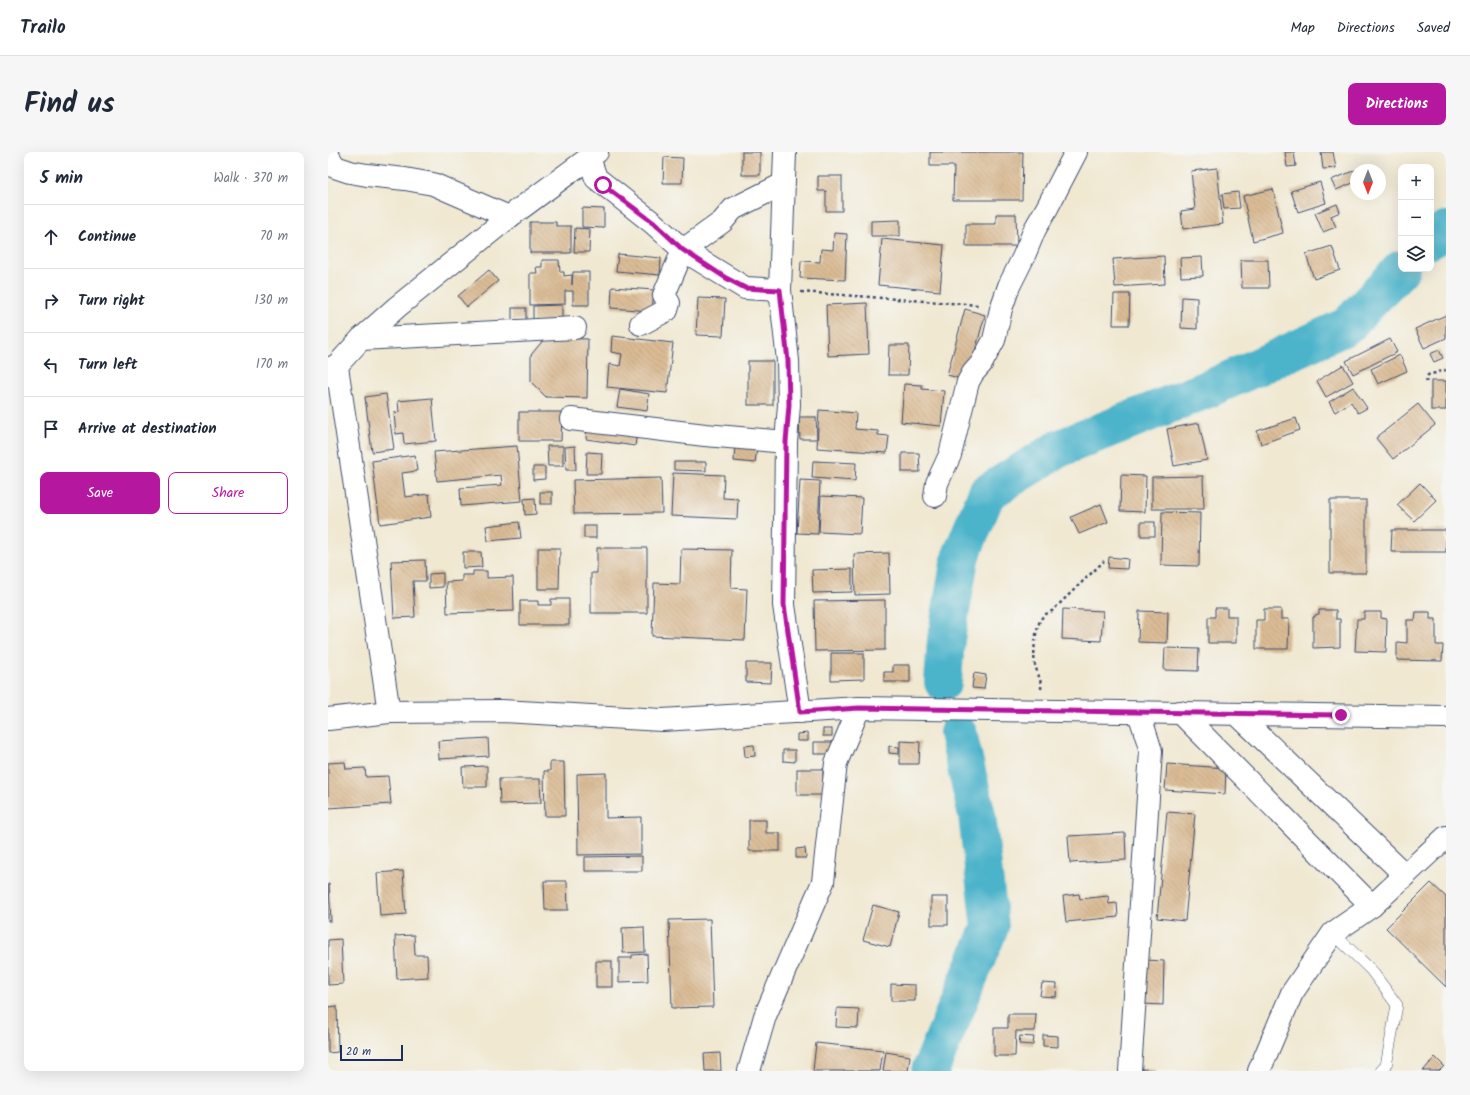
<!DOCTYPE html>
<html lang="en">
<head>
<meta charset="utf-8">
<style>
  :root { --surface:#fff; --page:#f6f6f7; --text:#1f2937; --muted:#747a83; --line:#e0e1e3; --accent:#b5179e }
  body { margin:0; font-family:Kalam,sans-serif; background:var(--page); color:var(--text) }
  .controls { position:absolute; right:12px; top:12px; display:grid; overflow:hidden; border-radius:8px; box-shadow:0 4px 16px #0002 }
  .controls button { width:36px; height:36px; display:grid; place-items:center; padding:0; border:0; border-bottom:1px solid var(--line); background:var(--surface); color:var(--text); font:20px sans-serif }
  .compass { position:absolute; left:1022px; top:12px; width:36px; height:36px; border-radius:50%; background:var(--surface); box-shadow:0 4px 16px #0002; rotate:180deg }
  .scale { position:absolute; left:12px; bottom:10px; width:63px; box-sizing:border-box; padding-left:4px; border:2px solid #1b2f5e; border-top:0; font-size:11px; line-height:14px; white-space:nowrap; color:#1b2f5e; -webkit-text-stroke:3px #f6f6f2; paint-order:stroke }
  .stop { position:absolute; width:12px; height:12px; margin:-9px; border:3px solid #b5179e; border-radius:50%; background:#fff }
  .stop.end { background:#b5179e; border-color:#fff; box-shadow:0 1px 4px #0008 }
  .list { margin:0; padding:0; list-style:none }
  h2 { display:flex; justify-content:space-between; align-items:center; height:52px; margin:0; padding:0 16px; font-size:17px }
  h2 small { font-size:13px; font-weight:400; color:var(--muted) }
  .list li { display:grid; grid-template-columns:26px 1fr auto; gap:12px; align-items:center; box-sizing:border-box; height:64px; padding:0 16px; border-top:1px solid var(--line) }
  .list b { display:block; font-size:15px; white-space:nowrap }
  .list em { font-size:13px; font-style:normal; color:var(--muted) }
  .actions { display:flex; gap:8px; padding:12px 16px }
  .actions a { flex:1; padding:9px 0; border:1px solid var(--accent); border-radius:8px; text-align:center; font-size:14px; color:var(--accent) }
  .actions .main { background:var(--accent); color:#fff }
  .icon { flex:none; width:22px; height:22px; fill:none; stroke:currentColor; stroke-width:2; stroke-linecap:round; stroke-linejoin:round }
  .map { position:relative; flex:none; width:1118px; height:919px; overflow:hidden; border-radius:8px }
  header { display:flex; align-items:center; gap:24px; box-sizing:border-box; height:56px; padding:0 20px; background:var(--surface); border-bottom:1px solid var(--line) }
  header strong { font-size:19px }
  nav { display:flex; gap:22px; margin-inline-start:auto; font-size:14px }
  .intro { display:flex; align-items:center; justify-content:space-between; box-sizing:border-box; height:96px; padding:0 24px }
  h1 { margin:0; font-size:28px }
  .button { padding:10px 18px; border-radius:8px; background:var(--accent); color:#fff; font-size:14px; font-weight:700 }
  main { display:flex; gap:24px; padding:0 24px }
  aside { flex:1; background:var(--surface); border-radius:8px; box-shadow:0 4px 16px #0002 }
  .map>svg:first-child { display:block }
</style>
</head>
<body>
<header>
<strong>Trailo</strong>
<nav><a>Map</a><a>Directions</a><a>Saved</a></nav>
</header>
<div class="intro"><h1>Find us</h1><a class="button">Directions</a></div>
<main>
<aside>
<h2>5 min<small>Walk · 370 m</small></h2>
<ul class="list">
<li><svg class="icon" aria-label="ahead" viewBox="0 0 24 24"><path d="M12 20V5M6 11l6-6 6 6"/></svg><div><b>Continue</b></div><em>70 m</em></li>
<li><svg class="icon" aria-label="right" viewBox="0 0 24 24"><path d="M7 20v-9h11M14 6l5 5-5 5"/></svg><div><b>Turn right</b></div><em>130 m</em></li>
<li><svg class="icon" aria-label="left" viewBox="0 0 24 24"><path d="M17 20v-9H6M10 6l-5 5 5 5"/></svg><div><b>Turn left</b></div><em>170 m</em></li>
<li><svg class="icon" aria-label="arrive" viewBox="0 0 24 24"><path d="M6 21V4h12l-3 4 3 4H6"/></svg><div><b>Arrive at destination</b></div></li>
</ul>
<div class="actions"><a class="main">Save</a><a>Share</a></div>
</aside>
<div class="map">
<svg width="1118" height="919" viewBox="0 0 1118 919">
  <defs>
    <pattern id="building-back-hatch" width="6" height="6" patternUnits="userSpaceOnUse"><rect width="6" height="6" fill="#dabb94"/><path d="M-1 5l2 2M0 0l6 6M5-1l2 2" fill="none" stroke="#baa182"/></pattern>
  </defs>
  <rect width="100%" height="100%" fill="#f6f6f2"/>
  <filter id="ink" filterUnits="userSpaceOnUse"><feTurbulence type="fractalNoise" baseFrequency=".025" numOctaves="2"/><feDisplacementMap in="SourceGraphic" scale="8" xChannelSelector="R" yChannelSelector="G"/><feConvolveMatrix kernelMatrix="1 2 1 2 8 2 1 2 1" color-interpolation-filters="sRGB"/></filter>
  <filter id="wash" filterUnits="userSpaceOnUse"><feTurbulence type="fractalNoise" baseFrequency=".012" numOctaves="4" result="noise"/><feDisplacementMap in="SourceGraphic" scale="16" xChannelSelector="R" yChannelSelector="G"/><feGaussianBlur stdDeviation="0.9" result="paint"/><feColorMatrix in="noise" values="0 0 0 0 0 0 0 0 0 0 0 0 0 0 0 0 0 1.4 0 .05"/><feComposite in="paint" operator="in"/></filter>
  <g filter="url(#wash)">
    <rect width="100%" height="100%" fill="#f0e8d1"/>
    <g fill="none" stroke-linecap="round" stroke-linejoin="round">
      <!-- river -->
      <g stroke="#4bb3ca" stroke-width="38">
        <polyline points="1103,88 1118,78"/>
        <polyline points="615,530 618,487 632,406 659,341 730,297 885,235 1019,174 1073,117"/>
        <polyline points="602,919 662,775 649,663 630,581"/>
      </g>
    </g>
    <g id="blocks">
      <!-- building -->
      <g fill="url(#building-back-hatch)">
        <rect x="414" y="0" width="18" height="23"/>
        <polygon points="602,0 695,0 694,48 625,48 626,14 602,14"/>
        <polygon points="957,0 966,0 968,14 959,15"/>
        <polygon points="993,0 1005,0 1008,16 995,17"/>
        <polygon points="336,5 355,6 354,31 335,31"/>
        <polygon points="889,16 895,72 855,77 853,59 867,57 863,19"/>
        <polygon points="1028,18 1028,36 1025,31 1008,38 1003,28"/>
        <polygon points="490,24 514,24 514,59 498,59 498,39 490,39"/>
        <polygon points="992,30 998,51 970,60 963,39"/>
        <polygon points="945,37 955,81 925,89 915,44"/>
        <polygon points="910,40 912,56 896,57 894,42"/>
        <polygon points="1009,52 1012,60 1003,64 1008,75 995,80 987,61"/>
        <polygon points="254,56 276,57 276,76 254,75"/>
        <polygon points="668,62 688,62 689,94 638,94 638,72 668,72"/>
        <polygon points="572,68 572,84 543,84 543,69"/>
        <polygon points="202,70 228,70 228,74 243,74 243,101 202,101"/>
        <polygon points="247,76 262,77 261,100 246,100"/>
        <polygon points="506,81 519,82 517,128 472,126 473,109 492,110 493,97 505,98"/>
        <polygon points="554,87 616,93 612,139 550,133"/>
        <polygon points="1004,94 1012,118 986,127 978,102"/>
        <polygon points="290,102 333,106 332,123 288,119"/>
        <polygon points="836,104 837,132 787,135 785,107"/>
        <polygon points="874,105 875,124 853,125 852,106"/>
        <polygon points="214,108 231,108 232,120 236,120 236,124 244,123 244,133 245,120 261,120 261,153 245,153 245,139 237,139 237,152 202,153 202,121 209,121 208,115 214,115"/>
        <polygon points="913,108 940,108 941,136 914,136"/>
        <polygon points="161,118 170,129 139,155 130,144"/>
        <polygon points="284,135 326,138 324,159 283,156"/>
        <polygon points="786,142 802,142 801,173 785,173"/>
        <polygon points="854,145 869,146 869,177 853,176"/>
        <polygon points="370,146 397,147 395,184 368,183"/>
        <polygon points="539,151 541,202 500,204 498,153"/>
        <polygon points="234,153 234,170 205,171 205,154"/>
        <rect x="184" y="156" width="14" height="12"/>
        <polygon points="637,157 657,163 639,228 619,223"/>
        <polygon points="1118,163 1118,186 1096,196 1087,177"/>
        <polygon points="284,184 345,191 339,241 279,235 281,212 292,214 294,202 283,200"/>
        <polygon points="217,186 260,187 259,246 218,245 203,230 203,203"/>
        <polygon points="1062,187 1069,200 1025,222 1018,209"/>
        <polygon points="561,193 581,193 580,223 560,223"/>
        <polygon points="1111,198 1115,206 1106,210 1102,202"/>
        <polygon points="1072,203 1079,219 1050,232 1043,217"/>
        <rect x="420" y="209" width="25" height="44"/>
        <polygon points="1015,213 1025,230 998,245 989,229"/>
        <rect x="1103" y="229" width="15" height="29"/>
        <polygon points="576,232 594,233 594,237 616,239 613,274 573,270"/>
        <polygon points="1025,235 1039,256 1030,261 1023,250 1007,260 1001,250"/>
        <polygon points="292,237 321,242 319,259 289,255"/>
        <polygon points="58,242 66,297 44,300 37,245"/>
        <polygon points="104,246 108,289 76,292 75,281 68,282 66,261 71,260 70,249"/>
        <polygon points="1090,252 1107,273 1065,307 1048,286"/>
        <polygon points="491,258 528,261 527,277 550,279 550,283 561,284 559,301 489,296"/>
        <polygon points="191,260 234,260 233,289 191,289"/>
        <polygon points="471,265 488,265 489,287 472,287"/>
        <polygon points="968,266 972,278 933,292 929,279"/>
        <polygon points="871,271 879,308 846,314 839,277"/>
        <polygon points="259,273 309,280 307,294 258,287"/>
        <polygon points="407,293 429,295 427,311 406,309"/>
        <polygon points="189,294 194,349 133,354 132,336 174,333 173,323 109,329 106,300"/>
        <polygon points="219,294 235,294 235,314 220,314"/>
        <polygon points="247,294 248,318 238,318 237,295"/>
        <polygon points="259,300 274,301 273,322 258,322"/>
        <polygon points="574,301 591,301 592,320 574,320"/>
        <polygon points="87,303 89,319 74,321 77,345 101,342 103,365 52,372 44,309"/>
        <polygon points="485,309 528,311 527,329 484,326"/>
        <polygon points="346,310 378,310 378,319 346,318"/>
        <polygon points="205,315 217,315 217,327 205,328"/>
        <polygon points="345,321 396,323 395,346 410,347 409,367 343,364"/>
        <polygon points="793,323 818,324 817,360 792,359"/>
        <polygon points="875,324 876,357 824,357 824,325"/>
        <polygon points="333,326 334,361 246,362 245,328"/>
        <polygon points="472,328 492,329 490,382 469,381"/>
        <polygon points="1092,331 1108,348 1086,369 1069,353"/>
        <rect x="212" y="340" width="12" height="12"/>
        <polygon points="493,344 534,346 532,382 491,380"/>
        <polygon points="207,346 208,362 197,363 196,347"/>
        <rect x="1002" y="348" width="36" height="73"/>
        <polygon points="773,352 780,370 751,382 743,365"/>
        <polygon points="834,360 872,361 871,414 833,413"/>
        <polygon points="191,370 193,386 160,389 158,374"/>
        <rect x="813" y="370" width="14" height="14"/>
        <rect x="256" y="374" width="12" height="12"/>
        <polygon points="1064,378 1118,378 1118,400 1063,400"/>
        <polygon points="210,396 232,396 231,437 210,437"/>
        <polygon points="269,396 319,396 319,461 263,461 263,421 269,421"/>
        <polygon points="353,397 404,398 403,436 419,437 417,488 324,484 326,431 352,432"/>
        <polygon points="135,400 153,400 154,415 135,416"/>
        <polygon points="561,401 562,442 527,443 526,402"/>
        <polygon points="781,405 800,407 799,417 780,416"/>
        <polygon points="97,408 98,429 85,429 87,465 66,466 63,409"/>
        <polygon points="524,417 524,440 485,441 484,418"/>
        <polygon points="145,419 159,419 159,426 185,425 186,459 119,461 118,430 134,429 134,423 145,423"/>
        <polygon points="115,421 115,435 101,436 101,422"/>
        <polygon points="223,447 241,447 241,473 192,473 192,449 210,449 210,453 223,453"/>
        <polygon points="557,448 557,498 487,499 486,449"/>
        <polygon points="887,456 899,456 899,464 908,464 908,491 880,491 880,465 887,465"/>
        <polygon points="735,457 775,459 773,489 734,487"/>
        <polygon points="936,457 953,457 953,467 961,467 960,497 928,497 928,468 936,468"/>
        <polygon points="991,458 1008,458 1008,467 1012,467 1012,495 985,496 985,465 987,465 987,463 991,462"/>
        <polygon points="811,459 840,460 839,491 810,490"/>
        <polygon points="1036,460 1053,460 1053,466 1059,467 1058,500 1027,499 1029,467 1036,467"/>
        <polygon points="1088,460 1102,460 1102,467 1108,467 1108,493 1115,493 1114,509 1069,508 1069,490 1079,491 1079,468 1087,468"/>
        <polygon points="837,496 871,497 870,519 836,518"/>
        <polygon points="503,501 536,501 536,527 503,528"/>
        <polygon points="418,511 444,511 443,531 418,530"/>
        <polygon points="565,513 582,513 582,530 556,530 556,520 565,520"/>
        <polygon points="646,521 658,523 656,537 644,536"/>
        <rect x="495" y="577" width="9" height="7"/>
        <polygon points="480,581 480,589 469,589 469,582"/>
        <polygon points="160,586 161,604 111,607 110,589"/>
        <polygon points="572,589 592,590 591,612 572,612"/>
        <rect x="486" y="590" width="23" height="12"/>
        <polygon points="426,593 427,604 417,605 416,594"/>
        <polygon points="561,594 571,595 571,602 561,601"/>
        <polygon points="455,598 467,598 467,610 455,609"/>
        <polygon points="17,610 18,617 37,616 38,625 60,624 63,652 0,656 0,611"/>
        <polygon points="222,610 236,610 237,664 217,664 216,619 222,619"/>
        <polygon points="839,612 898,616 897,642 837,638"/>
        <polygon points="159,614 159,635 135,635 134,615"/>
        <rect x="469" y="617" width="26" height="26"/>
        <polygon points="278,621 278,666 313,665 313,702 250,703 249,622"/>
        <polygon points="171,627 212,627 213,651 172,652"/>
        <polygon points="839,660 867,662 857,769 829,766"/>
        <polygon points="421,668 438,668 438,681 452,681 452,699 421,699"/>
        <polygon points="797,681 798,708 742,711 740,684"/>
        <polygon points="477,696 478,706 468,706 468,697"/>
        <polygon points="314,704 314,719 257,719 257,705"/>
        <polygon points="75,719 78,762 52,764 49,721"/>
        <polygon points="216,729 239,729 240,758 217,758"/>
        <polygon points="1103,731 1118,745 1118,835 1058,776"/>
        <polygon points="0,732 1,732 3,769 0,769"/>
        <polygon points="751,742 752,747 780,744 781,752 789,751 790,765 738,770 735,744"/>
        <rect x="603" y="745" width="17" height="28"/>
        <polygon points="545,753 571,760 562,795 535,788"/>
        <polygon points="382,767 385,855 344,856 341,768"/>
        <polygon points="316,775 317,800 295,801 294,776"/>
        <polygon points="86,783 87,803 99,803 100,825 69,827 67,784"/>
        <polygon points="13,787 15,832 0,833 0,788"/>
        <polygon points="319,802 320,829 291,830 291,806 304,806 304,803"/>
        <polygon points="817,808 836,809 835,853 815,852"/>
        <rect x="268" y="809" width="16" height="26"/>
        <polygon points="714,831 729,832 728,845 712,844"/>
        <polygon points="563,832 587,833 587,849 563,849"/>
        <polygon points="9,854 10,900 0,901 0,855"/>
        <polygon points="509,856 531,857 530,876 508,875"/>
        <polygon points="680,862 708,862 707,879 688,879 687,904 666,904 666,876 680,876"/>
        <polygon points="715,883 730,884 730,895 715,894"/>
        <polygon points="692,884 706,885 705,893 691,892"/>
        <polygon points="488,891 555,898 552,919 485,919"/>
        <polygon points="558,900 582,904 580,919 555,919"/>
        <polygon points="392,901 393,919 377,919 376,902"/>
        <polygon points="1107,905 1116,914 1111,919 1095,919"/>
        <polygon points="814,917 827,918 827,919 814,919"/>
      </g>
    </g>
  </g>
  <g filter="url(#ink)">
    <use href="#blocks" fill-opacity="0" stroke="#3b4b6f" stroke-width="1"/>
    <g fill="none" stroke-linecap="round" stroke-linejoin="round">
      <!-- service casing -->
      <g stroke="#3b4b6f" stroke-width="12">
        <polyline id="service" points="1005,781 1043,818 1069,853 1058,914 1053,919"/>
      </g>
      <!-- minor casing -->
      <g stroke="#3b4b6f" stroke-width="24">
        <g id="minor">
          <polyline points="457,0 452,138 460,209 461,253 458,290 456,453 472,560"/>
          <polyline points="0,4 7,15 22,20 39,23 77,27 105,32 181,65"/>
          <polyline points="261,6 268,26 325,71 355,98 417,136 452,138"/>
          <polyline points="313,172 339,158 341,151 336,143 355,98 394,70 405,57 455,32"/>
          <polyline points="33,187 247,176"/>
          <polyline points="0,216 9,215 61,560"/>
          <polyline points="0,223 33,187 69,155 181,65 269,0"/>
          <polyline points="243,267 377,283 458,290"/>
          <polyline points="607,344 609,331 622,303 640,230 645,221 653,212 666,188 673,157 681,134 695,106 707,77 719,56 748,0"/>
          <polyline points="852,560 1044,754"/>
          <polyline points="909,562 1077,723"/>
          <polyline points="0,567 61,560 174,559 334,568 531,556 1118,565"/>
          <polyline points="421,919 437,864 495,730 508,611 531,556"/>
          <polyline points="802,919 823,599 811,561"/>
          <polyline points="931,919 964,841 1005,781 1044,754 1118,685"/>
        </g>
      </g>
      <!-- path -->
      <g stroke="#3b4b6f" stroke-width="2.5" stroke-dasharray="3 3" stroke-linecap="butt">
        <polyline points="473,140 651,153"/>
        <polyline points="1098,230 1100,223 1118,218"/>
        <path d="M713,537C714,529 709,521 707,513C705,502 707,479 712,469C714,464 719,461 724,459L776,409"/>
      </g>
      <!-- service -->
      <use href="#service" stroke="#fff" stroke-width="11"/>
      <!-- minor -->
      <use href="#minor" stroke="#fff" stroke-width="22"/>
    </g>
  </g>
  <g fill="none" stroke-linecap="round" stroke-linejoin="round" filter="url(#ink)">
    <!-- route -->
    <polyline stroke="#b5179e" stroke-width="5" points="275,33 326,71 355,98 398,126 417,136 452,138 460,209 461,253 458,290 456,453 472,560 531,556 1013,563"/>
  </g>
</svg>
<div class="controls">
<button>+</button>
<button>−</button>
<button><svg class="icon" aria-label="layers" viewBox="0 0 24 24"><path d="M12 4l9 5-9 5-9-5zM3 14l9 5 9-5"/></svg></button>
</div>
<svg class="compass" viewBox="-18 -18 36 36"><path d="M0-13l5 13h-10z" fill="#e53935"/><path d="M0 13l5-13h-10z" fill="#747a83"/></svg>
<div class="scale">20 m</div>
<div class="stop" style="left:275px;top:33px"></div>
<div class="stop end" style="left:1013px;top:563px"></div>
</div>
</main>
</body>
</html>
